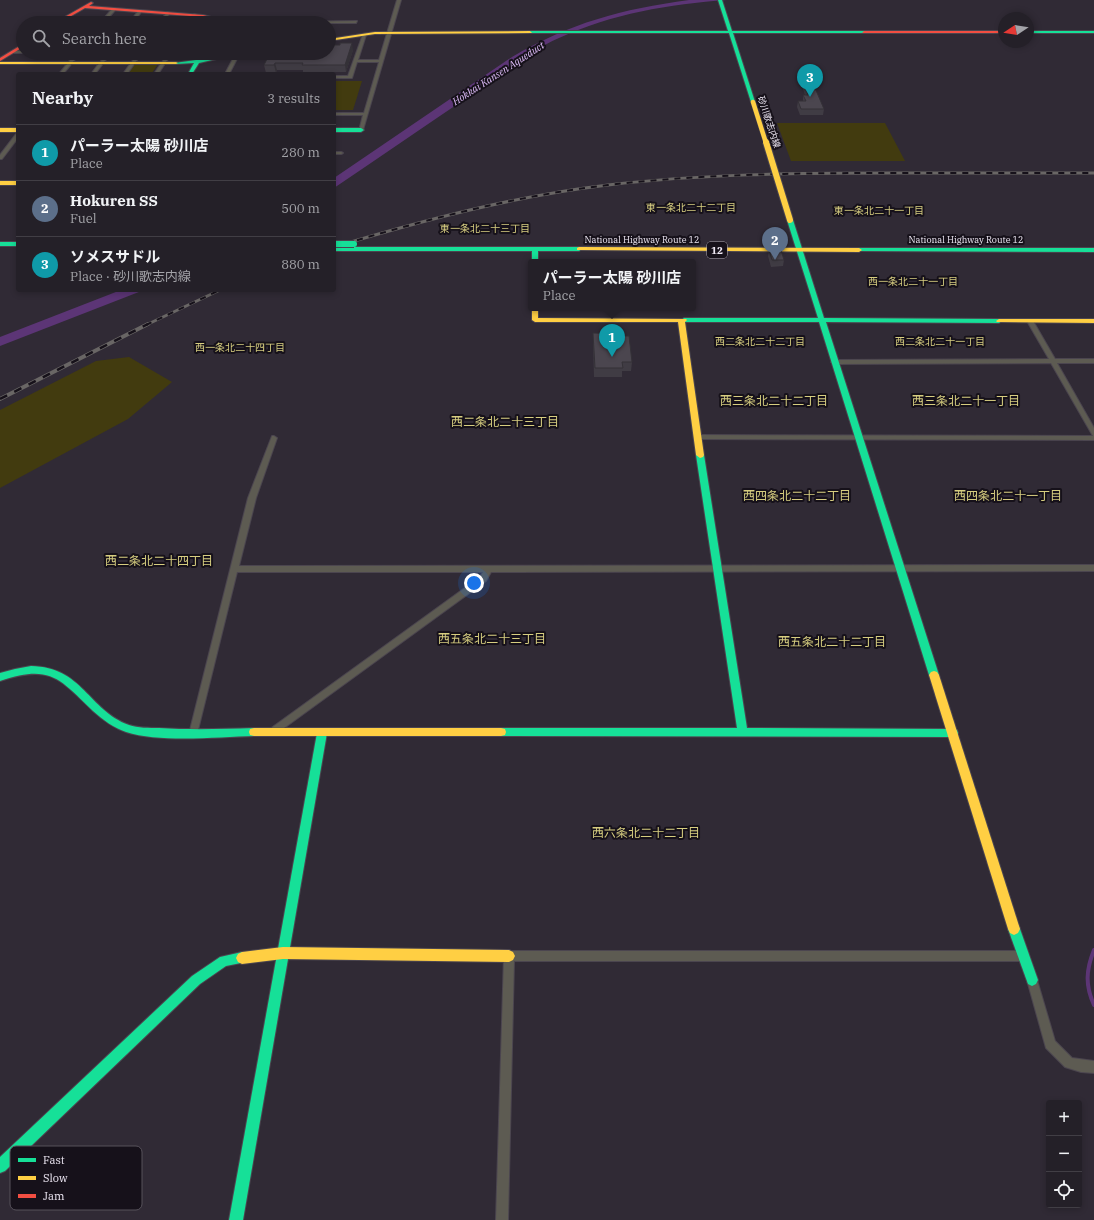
<!DOCTYPE html>
<html lang="en">
<head>
<meta charset="utf-8">
<style>
  :root { --surface:#242028; --page:#302d34; --text:#f1f3f6; --muted:#a3a3a8; --line:#413e45; --accent:#aca6b1 }
  body { margin:0; font-family:"IBM Plex Serif","Noto Sans JP",serif; background:var(--page); color:var(--text) }
  .controls { position:absolute; right:12px; bottom:12px; display:grid; overflow:hidden; border-radius:4px; box-shadow:0 2px 6px #0003 }
  .controls button { width:36px; height:36px; display:grid; place-items:center; padding:0; border:0; border-bottom:1px solid var(--line); background:var(--surface); color:var(--text); font:20px sans-serif }
  .compass { position:absolute; left:998px; top:12px; width:36px; height:36px; border-radius:50%; background:var(--surface); box-shadow:0 2px 6px #0003; rotate:258deg }
  .you { position:absolute; left:474px; top:583px; width:14px; height:14px; margin:-10px; border:3px solid #fff; border-radius:50%; background:#1a73e8; box-shadow:0 0 0 6px #1a73e833 }
  .badge { display:grid; place-items:center; width:26px; height:26px; border-radius:50%; background:var(--accent); color:#fff; font-size:13px; font-weight:700 }
  .pin { position:absolute; translate:-50% -33px; filter:drop-shadow(0 1px 2px #0008) }
  .pin::after { content:''; position:absolute; top:21px; width:14px; height:12px; background:inherit; clip-path:polygon(0 0,100% 0,50% 100%) }
  .popup { position:absolute; left:528px; top:259px; width:168px; height:52px; box-sizing:border-box; display:grid; place-content:center; border-radius:4px; background:var(--surface); filter:drop-shadow(0 1px 3px #0005); font-size:13px; white-space:nowrap; color:var(--muted) }
  .popup b { font-size:15px; color:var(--text) }
  .popup::after { content:''; position:absolute; left:50%; top:100%; margin-left:-8px; border:8px solid transparent; border-top-color:var(--surface) }
  .list { margin:0; padding:0; list-style:none }
  h2 { display:flex; justify-content:space-between; align-items:center; height:52px; margin:0; padding:0 16px; font-size:17px }
  h2 small { font-size:13px; font-weight:400; color:var(--muted) }
  .list li { display:grid; grid-template-columns:26px 1fr auto; gap:12px; align-items:center; box-sizing:border-box; height:56px; padding:0 16px; border-top:1px solid var(--line) }
  .list b { display:block; font-size:15px; white-space:nowrap }
  .list p { margin:0; font-size:13px; white-space:nowrap; color:var(--muted) }
  .list em { font-size:13px; font-style:normal; color:var(--muted) }
  .icon { flex:none; width:22px; height:22px; fill:none; stroke:currentColor; stroke-width:2; stroke-linecap:round; stroke-linejoin:round }
  .map { position:relative; flex:none; width:1094px; height:1220px; overflow:hidden }
  .search { position:absolute; background:var(--surface); box-shadow:0 2px 6px #0003; left:16px; top:16px; width:320px; height:44px; display:flex; align-items:center; gap:10px; box-sizing:border-box; padding:0 14px; border-radius:22px; color:var(--muted); font-size:15px }
  .panel { position:absolute; background:var(--surface); box-shadow:0 2px 6px #0003; left:16px; top:72px; width:320px; height:220px; border-radius:4px }
  .map>svg:first-child { display:block }
</style>
</head>
<body>
<div class="map">
<svg width="1094" height="1220" viewBox="0 0 1094 1220">
  <rect width="100%" height="100%" fill="#302a35"/>
  <!-- green -->
  <g fill="#423b0f">
    <polygon points="134,64 158,64 152,73 127,74"/>
    <polygon points="334,81 362,81 353,110 334,110"/>
    <polygon points="777,123 885,123 905,161 791,161"/>
    <polygon points="129,357 172,382 128,419 0,488 0,410 96,361"/>
  </g>
  <!-- water -->
  <g fill="#5c3576">
    <path d="M689,0H727C670,4 611,14 559,38C525,53 495,78 465,99C421,129 378,158 334,188V178L512,57C570,23 622,9 689,0Z"/>
    <polygon points="121,290 144,290 0,346 0,337"/>
  </g>
  <g fill="none" stroke-linecap="round" stroke-linejoin="round">
    <!-- stream -->
    <path stroke="#5c3576" stroke-width="4" d="M1094,950C1086,970 1085,985 1094,1005"/>
    <!-- street casing -->
    <g stroke="#4b454f" stroke-width="2">
      <g id="street">
        <polygon points="397,0 401,0 363,130 359,131 363,115 334,115 334,113 364,113 379,62 357,62 352,78 334,78 334,76 348,76 363,34 366,35 358,60 379,60"/>
        <polygon points="113,8 116,9 104,23 100,23"/>
        <polygon points="139,10 142,11 133,23 129,23"/>
        <polygon points="167,12 170,13 163,23 159,23"/>
        <polygon points="194,14 197,15 191,23 187,23"/>
        <polygon points="357,21 356,23 279,23 281,22"/>
        <polygon points="13,51 23,51 24,53 12,53"/>
        <polygon points="76,53 80,53 63,74 59,74"/>
        <polygon points="107,53 111,53 95,74 91,74"/>
        <polygon points="138,53 142,53 127,74 123,74"/>
        <polygon points="168,53 172,53 158,74 154,74"/>
        <polygon points="236,53 240,53 229,74 225,74"/>
        <polygon points="16,134 18,134 18,138 2,159 0,159 0,155"/>
        <polygon points="334,152 341,152 343,153 341,154 334,154"/>
        <polygon points="1030,319 1033,321 1055,359 1094,359 1094,363 1057,363 1094,428 1094,440 697,439 694,437 697,435 1093,436 1051,363 834,364 831,362 834,360 1049,359 1027,321"/>
        <polygon points="272,436 274,436 277,438 256,498 239,566 1094,565 1094,571 491,572 486,581 273,736 270,735 269,732 270,729 480,577 483,572 237,572 197,734 196,737 193,738 190,737 189,734 248,498"/>
        <polygon points="509,951 1023,951 1027,952 1028,956 1027,960 1023,961 514,961 508,1220 496,1220 504,956 505,952"/>
        <polygon points="1032,975 1036,976 1037,980 1055,1041 1072,1058 1094,1061 1094,1073 1081,1072 1065,1067 1046,1048 1027,980 1028,976"/>
      </g>
    </g>
    <!-- fast casing -->
    <g stroke="#4b454f" stroke-width="2">
      <g id="fast">
        <polygon points="718,0 722,0 732,31 864,31 866,32 864,33 733,33 755,102 753,103 751,102 729,33 530,33 528,32 530,31 728,31"/>
        <rect x="1028" y="31" width="66" height="2"/>
        <polygon points="235,53 243,53 199,63 192,74 188,74 194,63 176,64 174,63 196,60 200,56 202,57 201,60"/>
        <polygon points="334,128 361,128 364,130 361,132 334,132"/>
        <polygon points="790,218 793,220 824,318 999,319 1002,321 999,323 826,322 939,675 937,678 931,678 929,675 819,322 684,322 681,320 684,318 818,318 787,220"/>
        <rect x="0" y="242" width="18" height="4"/>
        <polygon points="334,247 579,247 582,249 579,251 538,251 538,262 532,262 532,251 335,251"/>
        <polygon points="859,248 1094,248 1094,252 857,251 857,249"/>
        <polygon points="700,452 704,455 747,728 953,729 957,730 958,733 957,736 953,737 501,736 497,735 496,732 497,729 501,728 737,728 696,455"/>
        <path d="M31,666C83,667 88,710 129,725C138,728 149,728 159,728C191,730 222,729 254,728L258,729L259,732L258,735L254,736C218,737 160,743 126,732C114,728 103,720 93,711C59,678 50,664 0,681V673L15,669Z"/>
        <polygon points="322,729 326,730 327,733 243,1220 229,1220 317,733 318,730"/>
        <polygon points="1014,923 1018,925 1020,929 1038,980 1036,984 1032,986 1028,984 1008,929 1010,925"/>
        <polygon points="242,952 246,954 248,958 246,962 226,966 200,984 5,1171 0,1173 0,1157 192,976 220,957"/>
      </g>
    </g>
    <!-- slow casing -->
    <g stroke="#4b454f" stroke-width="2">
      <g id="slow">
        <polygon points="530,31 532,33 375,34 329,41 329,39 375,32"/>
        <polygon points="0,62 176,62 178,63 176,64 0,64"/>
        <rect x="0" y="128" width="18" height="4"/>
        <rect x="0" y="181" width="18" height="4"/>
        <polygon points="579,247 859,248 862,250 859,252 577,250 577,248"/>
        <polygon points="532,308 538,308 538,318 686,319 687,320 685,322 704,455 703,457 700,458 696,455 678,322 535,322 532,320"/>
        <polygon points="999,319 1094,319 1094,323 997,322 996,321"/>
        <polygon points="934,671 937,672 939,675 1020,929 1018,933 1014,935 1010,933 1008,929 929,675 931,672"/>
        <polygon points="254,728 501,728 505,729 506,732 505,735 501,736 254,736 250,735 249,732 250,729"/>
        <polygon points="283,947 509,950 513,952 515,956 513,960 509,962 283,959 242,964 238,962 236,958 238,954 242,952"/>
      </g>
    </g>
    <!-- jam casing -->
    <g stroke="#4b454f" stroke-width="2">
      <g id="jam">
        <polygon points="91,2 93,3 89,6 203,15 215,18 219,23 215,23 211,20 203,17 85,8 59,23 54,23"/>
        <polygon points="864,31 1004,31 1004,33 862,33"/>
        <polygon points="23,44 23,47 0,61 0,58"/>
      </g>
    </g>
    <!-- street -->
    <use href="#street" fill="#5d5b52" fill-rule="evenodd"/>
    <!-- fast -->
    <use href="#fast" fill="#16e098" fill-rule="evenodd"/>
    <!-- slow -->
    <use href="#slow" fill="#ffcf43" fill-rule="evenodd"/>
    <!-- jam -->
    <use href="#jam" fill="#f24e42" fill-rule="evenodd"/>
    <!-- rail-far1 casing -->
    <g stroke="#696665" stroke-width="3">
      <g id="rail-far1">
        <path d="M334,247C424,220 515,196 608,185C702,174 796,173 890,173C958,173 1026,173 1094,173"/>
        <polyline points="146,325 220,290"/>
      </g>
    </g>
    <!-- rail casing -->
    <g stroke="#696665" stroke-width="4">
      <polyline id="rail" points="0,399 148,324"/>
    </g>
    <!-- rail-far1 -->
    <use href="#rail-far1" stroke="#16111a" stroke-width="2" stroke-dasharray="6" stroke-linecap="butt"/>
    <!-- rail -->
    <use href="#rail" stroke="#16111a" stroke-width="2.5" stroke-dasharray="8" stroke-linecap="butt"/>
    <!-- fast-bridge casing -->
    <g stroke="#4b454f" stroke-width="8" stroke-linecap="butt">
      <polyline id="fast-bridge" points="334,244 354,244"/>
    </g>
    <!-- slow-bridge-far1 casing -->
    <g stroke="#4b454f" stroke-width="5.5" stroke-linecap="butt">
      <polyline id="slow-bridge-far1" points="753,102 766,143"/>
    </g>
    <!-- slow-bridge casing -->
    <g stroke="#4b454f" stroke-width="8" stroke-linecap="butt">
      <polyline id="slow-bridge" points="766,142 790,220"/>
    </g>
    <!-- fast-bridge -->
    <use href="#fast-bridge" stroke="#16e098" stroke-width="6"/>
    <!-- slow-bridge-far1 -->
    <use href="#slow-bridge-far1" stroke="#ffcf43" stroke-width="4.5"/>
    <!-- slow-bridge -->
    <use href="#slow-bridge" stroke="#ffcf43" stroke-width="6"/>
  </g>
  <!-- wall -->
  <g fill="#403c44">
    <polygon points="340,45 353,50 346,72 303,72 303,70 277,70 276,73 266,73 264,65 281,53 281,54 298,54"/>
    <polygon points="803,81 824,109 823,115 800,115 797,107 798,101 803,101 803,95 805,95 802,86"/>
    <polygon points="769,250 784,260 783,266 771,267 768,256"/>
    <polygon points="593,333 623,336 632,362 631,371 622,371 622,377 594,377 593,342"/>
  </g>
  <!-- shaded-wall -->
  <g fill="#343137">
    <polygon points="352,43 353,50 346,72 345,65"/>
    <polygon points="275,63 277,70 276,73 274,65"/>
  </g>
  <!-- building -->
  <g fill="#4b464f" stroke="#343137">
    <polygon points="340,43 352,43 345,65 302,65 303,63 275,63 274,65 264,65 270,53 280,53 280,54 298,54 298,53 329,53 329,45 340,45"/>
    <polygon points="803,81 812,81 824,109 801,109 798,101 806,101 803,95 808,95"/>
    <polygon points="769,250 781,250 784,260 772,260"/>
    <polygon points="593,333 623,334 623,336 629,336 632,362 622,362 623,368 595,368"/>
  </g>
  <g text-anchor="middle" stroke-width="4" stroke-linejoin="round" paint-order="stroke">
    <!-- far-street labels -->
    <g font-size="9" fill="#eee8f4" stroke="#16111a">
      <text transform="translate(769 122) rotate(72)" y="3">砂川歌志内線</text>
      <text x="642" y="243">National Highway Route 12</text>
      <text x="966" y="243">National Highway Route 12</text>
    </g>
    <!-- far-water labels -->
    <g font-size="10" font-style="italic" fill="#e1bffc" stroke="#16111a">
      <text transform="translate(498 73) rotate(-33)" y="4">Hokkai Kansen Aqueduct</text>
    </g>
    <!-- far-neighbourhood labels -->
    <g font-size="10" fill="#d7ce80" stroke="#16111a">
      <text x="691" y="211">東一条北二十二丁目</text>
      <text x="879" y="214">東一条北二十一丁目</text>
      <text x="485" y="232">東一条北二十三丁目</text>
      <text x="913" y="285">西一条北二十一丁目</text>
      <text x="760" y="345">西二条北二十二丁目</text>
      <text x="940" y="345">西二条北二十一丁目</text>
      <text x="240" y="351">西一条北二十四丁目</text>
    </g>
    <!-- shield labels -->
    <rect fill="#16111a" stroke="#ada8b3" stroke-width="1" x="707" y="242" width="20" height="16" rx="3"/>
    <g font-size="10" font-weight="bold" fill="#eee8f4">
      <text x="717" y="254">12</text>
    </g>
    <!-- neighbourhood labels -->
    <g font-size="12" fill="#d7ce80" stroke="#16111a">
      <text x="774" y="405">西三条北二十二丁目</text>
      <text x="966" y="405">西三条北二十一丁目</text>
      <text x="505" y="426">西二条北二十三丁目</text>
      <text x="797" y="500">西四条北二十二丁目</text>
      <text x="1008" y="500">西四条北二十一丁目</text>
      <text x="159" y="565">西二条北二十四丁目</text>
      <text x="492" y="643">西五条北二十三丁目</text>
      <text x="832" y="646">西五条北二十二丁目</text>
      <text x="646" y="837">西六条北二十二丁目</text>
    </g>
  </g>
  <!-- legend -->
  <rect x="10" y="1146" width="132" height="64" rx="6" fill="#16111a" stroke="#57525b" stroke-width="1"/>
  <rect x="18" y="1158" width="18" height="4" fill="#16e098"/>
  <rect x="18" y="1176" width="18" height="4" fill="#ffcf43"/>
  <rect x="18" y="1194" width="18" height="4" fill="#f24e42"/>
  <g font-size="11" fill="#eee8f4">
    <text x="43" y="1164">Fast</text>
    <text x="43" y="1182">Slow</text>
    <text x="43" y="1200">Jam</text>
  </g>
</svg>
<div class="controls">
<button>+</button>
<button>−</button>
<button><svg class="icon" aria-label="locate" viewBox="0 0 24 24"><circle cx="12" cy="12" r="6"/><path d="M12 2v4M12 18v4M2 12h4M18 12h4"/></svg></button>
</div>
<svg class="compass" viewBox="-18 -18 36 36"><path d="M0-13l5 13h-10z" fill="#e53935"/><path d="M0 13l5-13h-10z" fill="#a3a3a8"/></svg>
<div class="you"></div>
<div class="pin badge" style="left:612px;top:357px;background:#0f9aa8">1</div>
<div class="popup"><b>パーラー太陽 砂川店</b>Place</div>
<div class="pin badge" style="left:775px;top:260px;background:#5c6f8a">2</div>
<div class="pin badge" style="left:810px;top:97px;background:#0f9aa8">3</div>
<div class="search"><svg class="icon" aria-label="search" viewBox="0 0 24 24"><circle cx="10" cy="10" r="6"/><path d="M15 15l6 6"/></svg>Search here</div>
<section class="panel">
<h2>Nearby<small>3 results</small></h2>
<ul class="list">
<li><span class="badge" style="background:#0f9aa8">1</span><div><b>パーラー太陽 砂川店</b><p>Place</p></div><em>280 m</em></li>
<li><span class="badge" style="background:#5c6f8a">2</span><div><b>Hokuren SS</b><p>Fuel</p></div><em>500 m</em></li>
<li><span class="badge" style="background:#0f9aa8">3</span><div><b>ソメスサドル</b><p>Place · 砂川歌志内線</p></div><em>880 m</em></li>
</ul>
</section>
</div>
</body>
</html>
